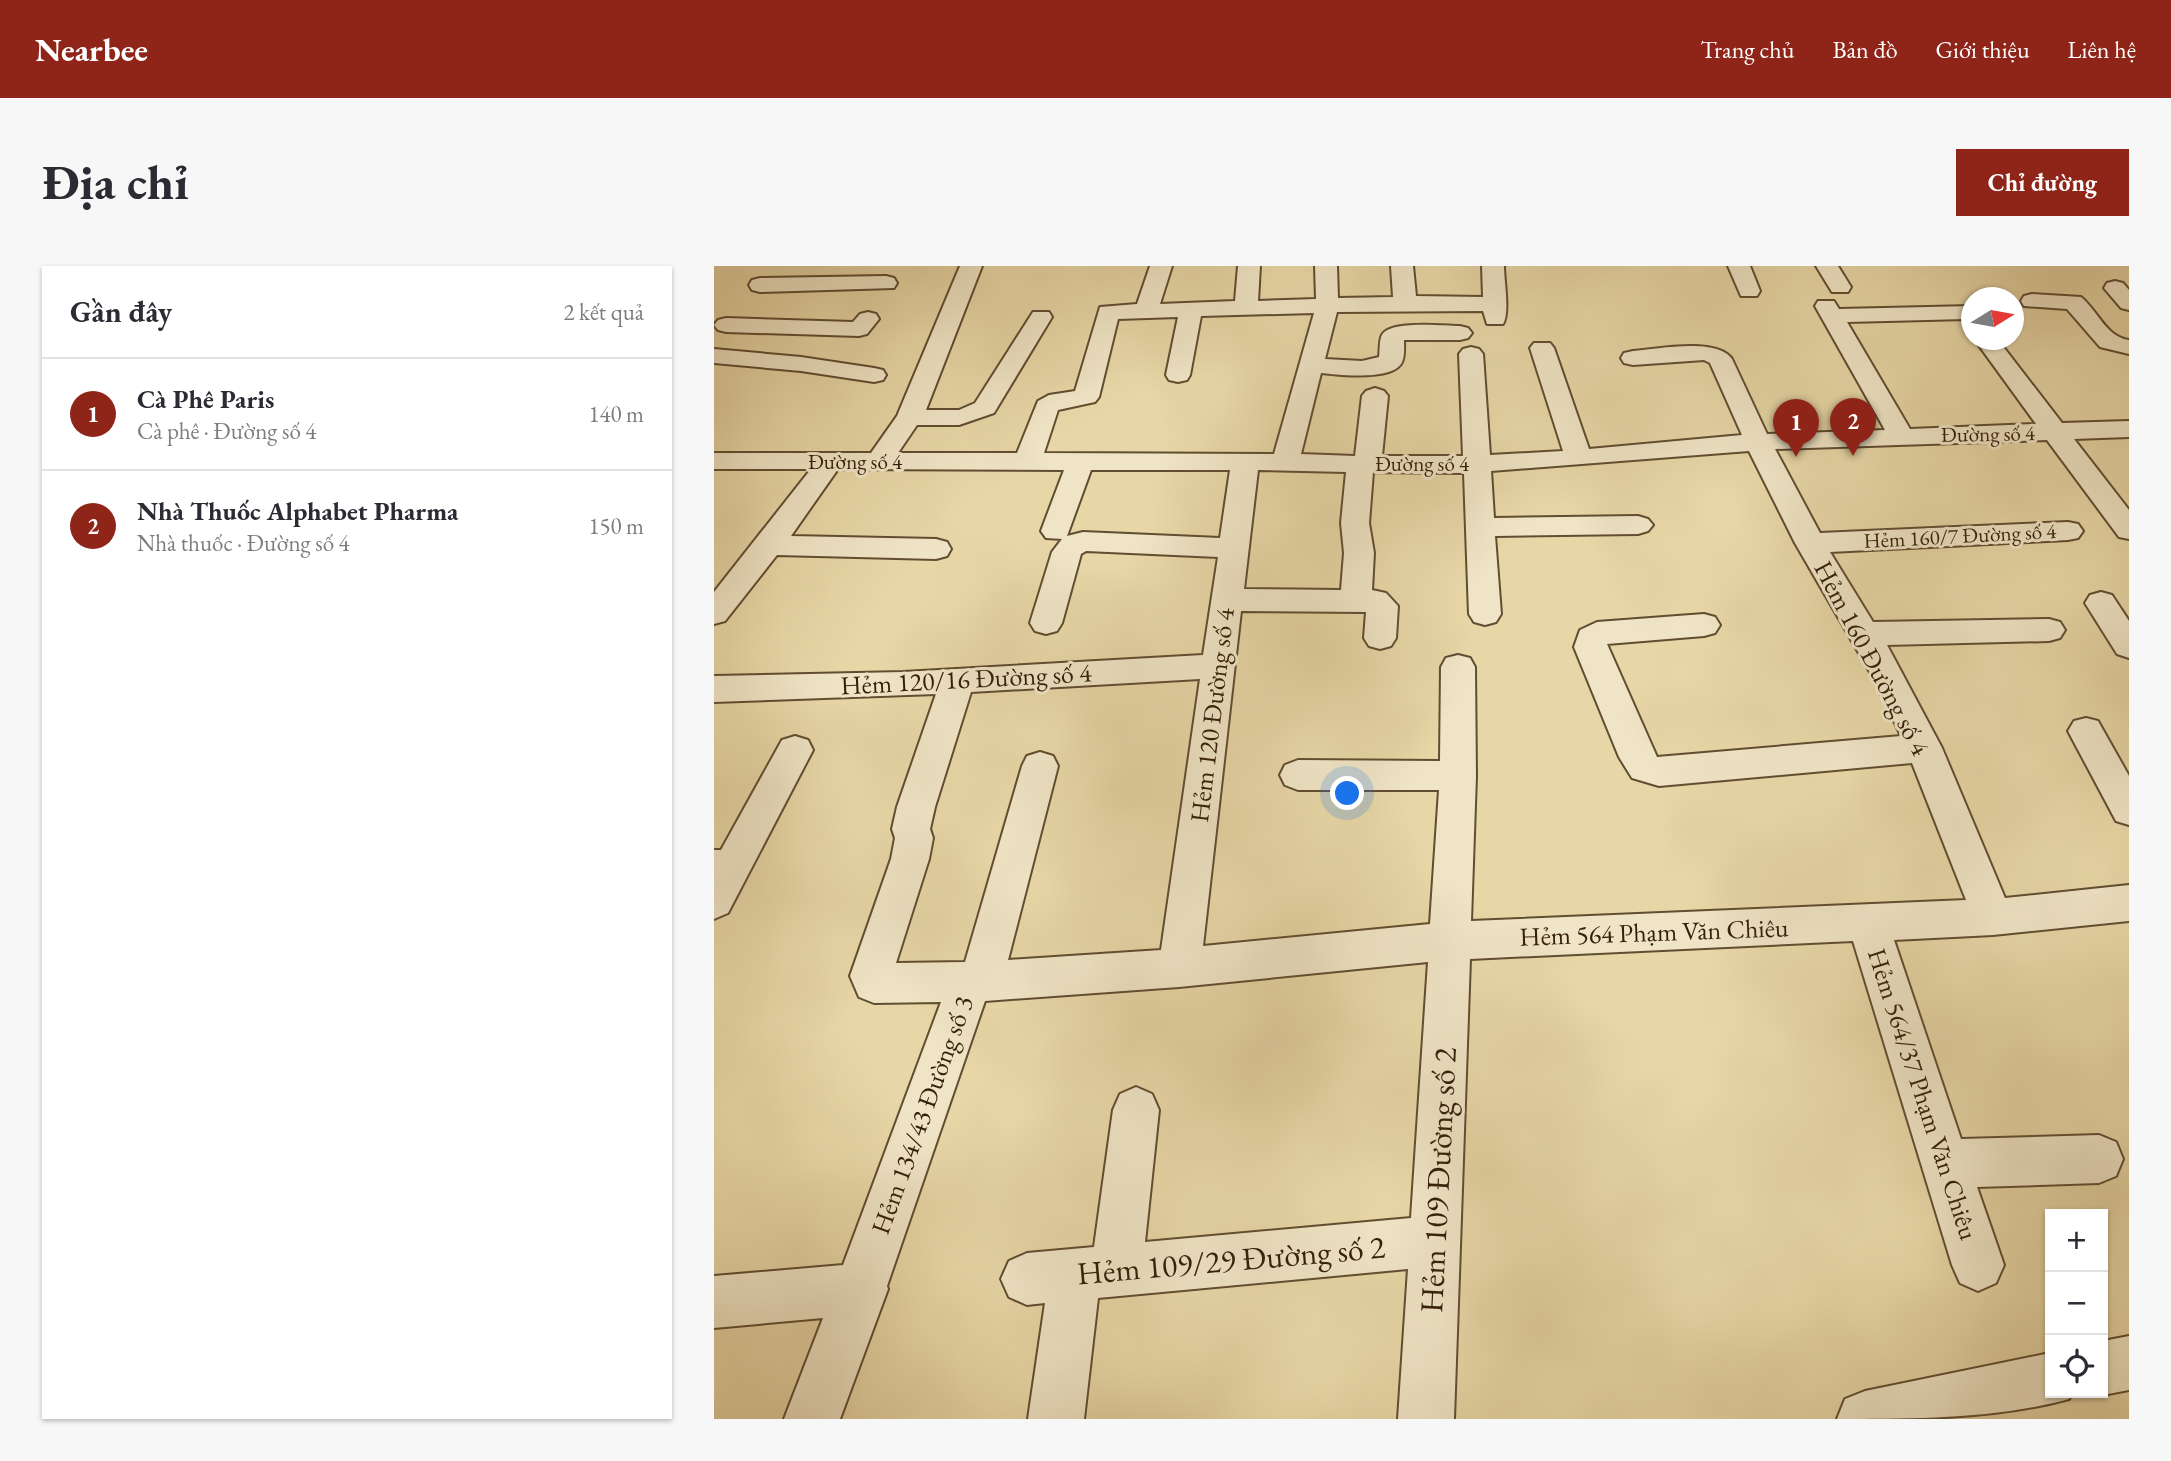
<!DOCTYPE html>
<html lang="vi">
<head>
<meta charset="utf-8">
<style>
  :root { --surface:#fff; --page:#f7f7f7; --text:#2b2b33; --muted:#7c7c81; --line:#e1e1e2; --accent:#8f2418 }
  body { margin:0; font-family:"EB Garamond",serif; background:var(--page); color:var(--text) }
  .controls { position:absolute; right:21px; bottom:21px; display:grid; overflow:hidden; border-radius:0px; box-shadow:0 2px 5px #0004 }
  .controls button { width:63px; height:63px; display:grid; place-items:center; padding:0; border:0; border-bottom:2px solid var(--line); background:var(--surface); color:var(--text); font:35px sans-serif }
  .compass { position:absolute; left:1247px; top:21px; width:63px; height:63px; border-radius:50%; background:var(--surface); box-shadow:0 2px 5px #0004; rotate:79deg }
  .you { position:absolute; left:634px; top:528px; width:24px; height:24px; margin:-18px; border:5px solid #fff; border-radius:50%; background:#1a73e8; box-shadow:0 0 0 10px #1a73e833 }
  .badge { display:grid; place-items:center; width:46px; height:46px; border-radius:50%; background:var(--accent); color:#fff; font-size:23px; font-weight:700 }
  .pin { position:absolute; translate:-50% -58px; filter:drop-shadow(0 2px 4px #0008) }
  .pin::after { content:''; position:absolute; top:37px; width:24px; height:21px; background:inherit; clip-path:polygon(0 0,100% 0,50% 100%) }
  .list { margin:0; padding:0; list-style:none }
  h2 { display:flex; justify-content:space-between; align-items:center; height:91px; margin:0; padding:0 28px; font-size:30px }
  h2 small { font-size:23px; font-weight:400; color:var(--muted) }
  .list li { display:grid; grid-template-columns:46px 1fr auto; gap:21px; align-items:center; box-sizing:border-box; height:112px; padding:0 28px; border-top:2px solid var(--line) }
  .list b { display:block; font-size:26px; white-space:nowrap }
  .list p { margin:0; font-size:23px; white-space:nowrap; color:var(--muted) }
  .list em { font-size:23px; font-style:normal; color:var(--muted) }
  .icon { flex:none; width:38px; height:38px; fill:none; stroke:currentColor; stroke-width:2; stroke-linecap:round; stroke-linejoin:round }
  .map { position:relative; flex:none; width:1415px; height:1153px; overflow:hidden; border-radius:0px }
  header { display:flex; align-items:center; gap:42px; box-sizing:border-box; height:98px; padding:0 35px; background:var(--accent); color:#fff }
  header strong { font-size:33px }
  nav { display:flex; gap:38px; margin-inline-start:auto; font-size:24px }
  .intro { display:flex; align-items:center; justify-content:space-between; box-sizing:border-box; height:168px; padding:0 42px }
  h1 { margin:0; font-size:49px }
  .button { padding:18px 32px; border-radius:0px; background:var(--accent); color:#fff; font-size:24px; font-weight:700 }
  main { display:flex; gap:42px; padding:0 42px }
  aside { flex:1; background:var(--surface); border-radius:0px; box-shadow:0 2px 5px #0004 }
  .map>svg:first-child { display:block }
</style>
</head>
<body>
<header>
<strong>Nearbee</strong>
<nav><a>Trang chủ</a><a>Bản đồ</a><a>Giới thiệu</a><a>Liên hệ</a></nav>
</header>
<div class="intro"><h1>Địa chỉ</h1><a class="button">Chỉ đường</a></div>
<main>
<aside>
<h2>Gần đây<small>2 kết quả</small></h2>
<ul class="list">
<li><span class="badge">1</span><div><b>Cà Phê Paris</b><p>Cà phê · Đường số 4</p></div><em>140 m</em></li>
<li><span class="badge">2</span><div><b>Nhà Thuốc Alphabet Pharma</b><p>Nhà thuốc · Đường số 4</p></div><em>150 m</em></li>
</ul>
</aside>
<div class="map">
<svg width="1415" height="1153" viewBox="0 0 1415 1153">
  <rect width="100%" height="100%" fill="#e7d6a6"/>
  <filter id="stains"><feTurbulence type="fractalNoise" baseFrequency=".00286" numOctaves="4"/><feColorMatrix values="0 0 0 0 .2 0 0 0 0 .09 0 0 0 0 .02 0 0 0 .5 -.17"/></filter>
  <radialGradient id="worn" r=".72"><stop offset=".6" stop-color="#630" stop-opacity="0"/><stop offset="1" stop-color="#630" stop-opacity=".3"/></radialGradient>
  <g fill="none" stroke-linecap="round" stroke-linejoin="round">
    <!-- minor casing -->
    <g stroke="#614d31" stroke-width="4">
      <g id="minor">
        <path d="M246,0H268L212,144H245L261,137L319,46H335L338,51L280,147L245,159H203L184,187H303L324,135L335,129L361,125L386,41L423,38L436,0H458L446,38L521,35L524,0H546L544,35L602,33L601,0H623L624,32L679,31L677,0H699L702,30L769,31L768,0H790C790,15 796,47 789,58H773L769,45L623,46L611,93L648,95L665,91C666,85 665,74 668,69C676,54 730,60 746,60L754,62L758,67L754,72L746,74H690C690,80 691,90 688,96C680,115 624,109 607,107L587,188L641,190L648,130L652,125L661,122L670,125L674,130L668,190H749L745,88L749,83L757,81L765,83L769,88L776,189L849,185L816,82L820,77H836L840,82L875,183L1028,169L996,97L990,94L919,99L910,97L907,92L910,87L919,85C943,83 1003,71 1018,93L1053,168L1171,164L1101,40L1104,35H1120L1125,43L1258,40V52L1253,53L1133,56L1196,163L1322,158L1261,74H1284L1348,157L1415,155V171L1360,173L1415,244V273L1405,271L1333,174L1061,183L1106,267L1354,256L1364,258L1369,265L1364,272L1354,274L1116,286L1159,356L1335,353L1346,356L1351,364L1346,372L1335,375L1173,379L1228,482L1291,632L1415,619V655L1279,669L1180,674L1247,873L1385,869L1402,876L1409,893L1402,910L1385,917L1263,921L1290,999L1282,1017L1264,1025L1246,1017L1238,999L1139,675L756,693L740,1153H684L694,1003L384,1032L370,1153H314L331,1037L313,1039L295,1031L287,1013L295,995L313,987L380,981L399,844L406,828L422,821L438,828L445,844L431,976L697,952L714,696L465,721L271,735L173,1020L174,1023L126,1153H70L109,1052L0,1062V1010L129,999L227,736L160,737L145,731L136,710L177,593L181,572L178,563L183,541L222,428L0,436V410L189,406L489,389L504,291L372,285L367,288L348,357L343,365L332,368L321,365L316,357L338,286L348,273L332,272L327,265L350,204L124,203L77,270L222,273L233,276L237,283L233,290L222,293L63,289L11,355L0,358V326L97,203H0V187H157L183,150ZM600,47L560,188L330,187L344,144L381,136L385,131L404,53L464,51L452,109L455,114L464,116L473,114L476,109L487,50ZM1035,185L1081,277L1161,415L1187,470L943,491L893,378L990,370L1001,367L1006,359L1001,351L990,348L883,356L866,364L860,381L905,491L918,512L945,520L1198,497L1252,634L757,655L762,510L761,401L756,392L744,389L732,392L727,401L726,495L584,494L571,499L566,509L571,519L584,524H725L716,658L489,680L527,345L652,346L650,372L655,380L666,383L677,380L682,372L684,340L672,327L658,324L660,287L655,257L659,206L750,207L755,348L760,356L771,359L782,356L787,348L781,270L924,268L934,265L939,259L934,253L924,250L780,252L777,205ZM377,204H516L506,272L369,266L353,270ZM544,204L632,206L627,257L630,287L627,324L530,323ZM486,413L447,684L294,694L344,500L339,490L326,486L313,490L308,500L251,696L182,697L215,593L219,572L216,563L221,541L257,426Z"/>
        <polygon points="1014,0 1036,0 1046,25 1043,30 1027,30"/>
        <polygon points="1102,0 1124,0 1137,21 1134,26 1118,26"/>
        <polygon points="172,10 180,12 183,17 180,22 46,26 38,24 35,19 38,14 46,12"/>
        <polygon points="1401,15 1409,17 1415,24 1415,44 1407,42 1390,22 1393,17"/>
        <path d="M1318,28L1367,31C1384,45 1392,71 1415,74V88L1386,81L1353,43L1310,40L1307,35L1310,30Z"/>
        <polygon points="154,46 162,48 165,53 153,68 145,70 12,66 4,64 0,59 4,54 12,52 139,56 146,48"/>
        <polygon points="0,83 87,91 160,102 169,104 172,109 169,114 160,116 87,105 0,97"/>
        <polygon points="1387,326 1398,329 1415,355 1415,392 1403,388 1371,337 1376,329"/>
        <polygon points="1372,452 1384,455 1415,510 1415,559 1402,555 1354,465 1360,455"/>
        <polygon points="81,470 94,474 99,484 14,647 0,653 0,584 7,584 68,474"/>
        <polygon points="1415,1070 1415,1124 1389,1129 1383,1127 1389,1127 1389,1075"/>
        <path d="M1336,1087V1127H1358L1355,1133C1283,1153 1200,1153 1123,1153L1131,1133L1151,1125Z"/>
      </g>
    </g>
    <!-- minor -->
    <use href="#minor" fill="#efe4c5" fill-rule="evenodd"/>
  </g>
  <g text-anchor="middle" stroke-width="6" stroke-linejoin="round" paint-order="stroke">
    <!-- far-street labels -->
    <g font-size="21" fill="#341f0a" stroke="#efe4c5">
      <text transform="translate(1274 168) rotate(-1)" y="7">Đường số 4</text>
      <text x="141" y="203">Đường số 4</text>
      <text x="708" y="205">Đường số 4</text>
      <text transform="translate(1246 270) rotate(-3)" y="7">Hẻm 160/7 Đường số 4</text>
    </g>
    <!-- street labels -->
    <g font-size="26" fill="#341f0a" stroke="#efe4c5">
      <text transform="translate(1158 392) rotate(62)" y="9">Hẻm 160 Đường số 4</text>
      <text transform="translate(252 413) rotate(-3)" y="9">Hẻm 120/16 Đường số 4</text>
      <text transform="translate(498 449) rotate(-83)" y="9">Hẻm 120 Đường số 4</text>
      <text transform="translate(940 666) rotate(-2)" y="9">Hẻm 564 Phạm Văn Chiêu</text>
      <text transform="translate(1209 828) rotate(72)" y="9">Hẻm 564/37 Phạm Văn Chiêu</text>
      <text transform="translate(208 849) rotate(-70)" y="9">Hẻm 134/43 Đường số 3</text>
    </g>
    <!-- near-street labels -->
    <g font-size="32" fill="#341f0a" stroke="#efe4c5">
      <text transform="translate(724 914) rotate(-87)" y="11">Hẻm 109 Đường số 2</text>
      <text transform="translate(517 994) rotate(-5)" y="11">Hẻm 109/29 Đường số 2</text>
    </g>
  </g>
  <rect width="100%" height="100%" filter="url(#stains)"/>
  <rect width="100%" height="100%" fill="url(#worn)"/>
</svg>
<div class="controls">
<button>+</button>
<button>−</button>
<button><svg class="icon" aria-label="locate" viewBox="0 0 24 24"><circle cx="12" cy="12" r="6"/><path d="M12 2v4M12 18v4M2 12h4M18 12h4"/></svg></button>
</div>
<svg class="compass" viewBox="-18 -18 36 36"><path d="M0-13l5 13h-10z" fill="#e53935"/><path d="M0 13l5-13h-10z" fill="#7c7c81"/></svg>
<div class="you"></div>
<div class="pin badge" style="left:1082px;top:191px">1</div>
<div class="pin badge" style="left:1139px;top:190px">2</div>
</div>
</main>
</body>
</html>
